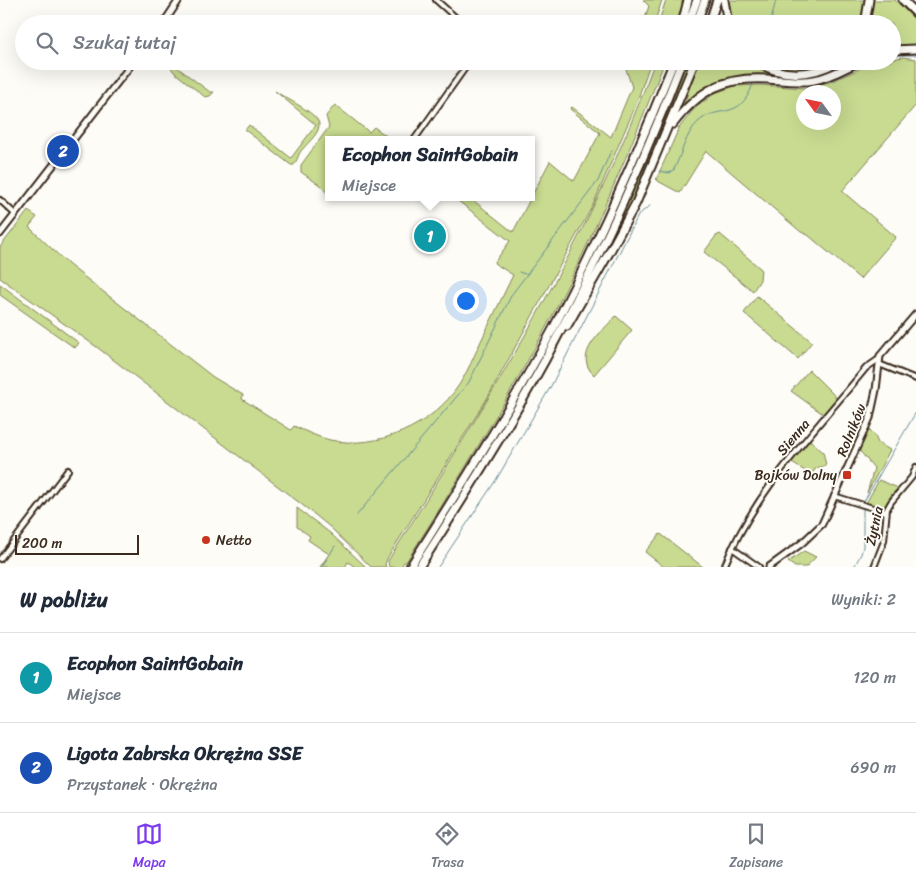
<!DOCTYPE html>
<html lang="pl">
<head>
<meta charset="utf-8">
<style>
  :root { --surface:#fff; --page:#f2f2f3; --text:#1f2937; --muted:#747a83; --line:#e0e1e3; --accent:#7c3aed }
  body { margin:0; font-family:Sriracha,sans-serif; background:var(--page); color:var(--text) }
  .compass { position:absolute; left:796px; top:85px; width:45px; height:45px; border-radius:50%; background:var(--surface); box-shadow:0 5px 20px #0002; rotate:303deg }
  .scale { position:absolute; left:15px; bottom:12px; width:124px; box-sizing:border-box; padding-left:5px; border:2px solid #3b2a1e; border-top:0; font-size:14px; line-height:18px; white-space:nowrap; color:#3b2a1e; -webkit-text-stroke:4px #fdfcf7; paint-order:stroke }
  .you { position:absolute; left:465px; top:300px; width:18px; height:18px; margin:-12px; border:4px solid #fff; border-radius:50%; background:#1a73e8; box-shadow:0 0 0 8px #1a73e833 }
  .badge { display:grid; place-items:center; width:32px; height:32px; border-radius:50%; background:var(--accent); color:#fff; font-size:16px; font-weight:700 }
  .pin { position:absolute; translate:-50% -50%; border:2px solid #fff; box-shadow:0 1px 5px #0006 }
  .popup { position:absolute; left:325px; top:136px; width:210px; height:65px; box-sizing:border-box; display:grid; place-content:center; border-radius:0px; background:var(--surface); filter:drop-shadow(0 1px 4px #0005); font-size:16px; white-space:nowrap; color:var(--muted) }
  .popup b { font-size:19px; color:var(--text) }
  .popup::after { content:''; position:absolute; left:50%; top:100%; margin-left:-10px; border:10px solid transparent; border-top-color:var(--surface) }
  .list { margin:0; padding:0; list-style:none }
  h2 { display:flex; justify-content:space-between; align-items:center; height:65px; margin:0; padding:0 20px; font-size:21px }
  h2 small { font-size:16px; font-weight:400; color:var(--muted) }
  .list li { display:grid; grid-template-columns:32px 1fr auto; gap:15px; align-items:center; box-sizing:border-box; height:90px; padding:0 20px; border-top:1px solid var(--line) }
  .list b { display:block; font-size:19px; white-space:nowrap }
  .list p { margin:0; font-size:16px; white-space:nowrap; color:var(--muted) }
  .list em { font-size:16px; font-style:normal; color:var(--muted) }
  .icon { flex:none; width:28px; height:28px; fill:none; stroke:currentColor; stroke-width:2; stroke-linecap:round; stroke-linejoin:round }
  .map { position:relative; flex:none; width:916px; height:567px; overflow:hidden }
  .search { position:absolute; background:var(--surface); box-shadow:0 5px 20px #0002; left:15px; right:15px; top:15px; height:55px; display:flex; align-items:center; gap:12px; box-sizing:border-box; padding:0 18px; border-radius:28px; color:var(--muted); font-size:19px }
  .sheet { height:245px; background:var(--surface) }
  nav { display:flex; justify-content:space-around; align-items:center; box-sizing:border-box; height:70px; border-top:1px solid var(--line); background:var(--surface); font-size:14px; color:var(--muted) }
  nav a { display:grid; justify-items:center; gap:2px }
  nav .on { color:var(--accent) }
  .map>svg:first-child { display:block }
</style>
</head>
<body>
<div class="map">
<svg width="916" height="567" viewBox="0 0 916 567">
  <rect width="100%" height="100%" fill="#fdfcf7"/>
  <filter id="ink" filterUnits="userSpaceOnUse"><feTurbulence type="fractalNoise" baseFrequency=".02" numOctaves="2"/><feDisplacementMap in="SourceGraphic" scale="10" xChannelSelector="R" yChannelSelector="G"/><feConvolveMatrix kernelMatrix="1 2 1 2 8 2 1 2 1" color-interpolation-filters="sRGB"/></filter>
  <g filter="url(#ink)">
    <!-- green -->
    <g fill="#c8db90" stroke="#828257" fill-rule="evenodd">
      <polygon points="643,0 662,0 654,24 643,24 649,6"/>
      <polygon points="666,0 685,0 677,24 658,24"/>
      <polygon points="728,0 866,0 862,24 732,24 728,7"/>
      <polygon points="871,0 895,0 916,21 916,46 892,47 892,24 868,24"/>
      <path d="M903,57L916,59V105L842,191L896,237L860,279L808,235L801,232L706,151L680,193L656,180L679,128L693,110L715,93L735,86L760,85L805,88L833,81L877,61H892V59ZM834,92V122H804V92Z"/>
      <path d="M628,61H651L635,107L593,205L488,397L388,557L385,564L386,567H371L331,528L314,514L98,348L0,278V247L28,211L37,217L29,227L69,265L213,377L243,395L242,399L291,430L294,426C305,431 317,437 330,440C378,450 432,426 459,385C468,371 474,356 481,341C492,319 502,297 513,275L494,263L510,241L453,197H469L513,232L550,161L574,181L600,133L570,109L572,107L611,137L632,87L625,66Z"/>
      <path d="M655,61H665C631,147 594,236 551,318C507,401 457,482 406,562H404L401,567H389L388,561C488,400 591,240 655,61Z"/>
      <path d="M687,61H692C664,129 639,198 601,261L643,170Z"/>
      <path d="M699,61H751L770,72L792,77L819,74L829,70L842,61H853C837,69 820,77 803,78C792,79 782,77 772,76C738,73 710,80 684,104Z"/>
      <polygon points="760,61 833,61 821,68 788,71"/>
      <polygon points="170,62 210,92 214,92 210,96 205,97 174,72 169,65"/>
      <path d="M275,91C284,98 318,113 319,124C320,135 304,145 299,154C298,158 296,161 294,165H291L245,130L249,125L291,158L316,125Z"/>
      <polygon points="335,105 369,132 374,127 392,140 329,140 329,195 321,186 301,172 301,165 329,127 326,116"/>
      <polygon points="720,234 761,269 760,280 753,291 704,252 716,236"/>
      <polygon points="0,284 79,343 75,348 0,295"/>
      <polygon points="757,296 812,342 798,359 744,313"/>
      <path d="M616,316L632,330L594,375C572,354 602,332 616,316Z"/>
      <polygon points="809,370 837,398 823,414 791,391"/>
      <polygon points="869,429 874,434 878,443 890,450 867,493 874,468 859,450"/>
      <polygon points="809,439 823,452 826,465 815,469 812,475 790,462"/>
      <polygon points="879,480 898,488 891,495 884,509 866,503"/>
      <polygon points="297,508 330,533 366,567 353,567 354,566 348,562 345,567 320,567 329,554 308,540 310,536 297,527"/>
      <polygon points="660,534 662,535 703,567 664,567 645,552"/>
      <polygon points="804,551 816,557 806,567 795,567 788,562"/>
    </g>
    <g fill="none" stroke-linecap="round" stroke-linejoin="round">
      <!-- stream -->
      <g stroke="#698c97" stroke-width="1">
        <polyline points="770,24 776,0"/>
        <polyline points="896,55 916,55"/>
        <path d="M659,171L669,173L673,171C682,155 685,134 698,122C719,103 739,123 753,84"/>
        <polyline points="519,272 525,274"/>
        <polyline points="357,515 469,382 512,294 598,181 610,153 612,151"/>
        <polyline points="322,567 335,546"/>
        <polyline points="438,567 496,480 551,386 639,214 650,206"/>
        <polyline points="854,567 861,554 863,547 863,503 916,412"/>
      </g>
      <!-- street casing -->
      <g stroke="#3b2a1e" stroke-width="8">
        <g id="street">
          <polyline points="436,0 463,24"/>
          <polyline points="414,140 470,61"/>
          <polyline points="0,200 15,214"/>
          <polyline points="879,364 916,379"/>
          <polyline points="834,496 886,512"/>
          <polyline points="732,548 759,567"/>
          <polyline points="0,559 68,470"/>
          <path d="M724,567C755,490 814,432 866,368L879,359"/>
          <polyline points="874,567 884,541 887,509 891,502 912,477 916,467"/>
        </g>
      </g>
      <!-- secondary casing -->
      <g stroke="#3b2a1e" stroke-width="9">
        <g id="secondary">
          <polyline points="163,24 179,0"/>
          <polyline points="0,234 134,61"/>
          <polyline points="769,567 802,543 822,524 870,418 876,390 880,356 916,314"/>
        </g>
      </g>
      <!-- highway casing -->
      <g stroke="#3b2a1e" stroke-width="11">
        <g id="highway">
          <polyline points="724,0 728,24"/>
          <polyline points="903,0 916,13"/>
          <polyline points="682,24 688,0"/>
          <polyline points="688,24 697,0"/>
          <polyline points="696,24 705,0"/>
          <polyline points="709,24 717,0"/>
          <polyline points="865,24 869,0"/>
          <polyline points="892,50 916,49"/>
          <path d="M755,61C783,78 811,77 839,61"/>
          <path d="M673,124C699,90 725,76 768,79C784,80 799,83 814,80C831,77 845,68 860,61"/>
          <polyline points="567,326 609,253 636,203 695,61"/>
          <path d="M410,567C460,488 510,409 554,327C599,240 638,152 674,61"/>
          <path d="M419,567C463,499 506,431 545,360C597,263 643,164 682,61"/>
        </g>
      </g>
      <!-- street -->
      <use href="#street" stroke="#fdfcf7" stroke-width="4"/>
      <!-- secondary -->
      <use href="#secondary" stroke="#fdfcf7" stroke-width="5"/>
      <!-- highway -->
      <use href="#highway" stroke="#fdfcf7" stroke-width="7"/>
    </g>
  </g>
  <!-- markers -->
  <g fill="#c8321e" stroke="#fdfcf7" stroke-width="2">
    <rect x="842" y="470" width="10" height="10" rx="2.5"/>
    <circle cx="206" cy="540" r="5"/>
  </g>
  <g text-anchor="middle" stroke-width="4" stroke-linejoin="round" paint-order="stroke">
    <!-- street labels -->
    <g font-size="14" fill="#3b2a1e" stroke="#fdfcf7">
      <text transform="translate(851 430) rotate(-68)" y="5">Rolników</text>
      <text transform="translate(793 437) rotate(-50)" y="5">Sienna</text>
      <text transform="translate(874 526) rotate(-78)" y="5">Żytnia</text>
    </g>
    <!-- poi labels -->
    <g font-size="14" fill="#3b2a1e" stroke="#fdfcf7" text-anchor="end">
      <text x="837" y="480">Bojków Dolny</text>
      <text x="216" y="545" text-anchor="start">Netto</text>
    </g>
  </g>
</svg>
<svg class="compass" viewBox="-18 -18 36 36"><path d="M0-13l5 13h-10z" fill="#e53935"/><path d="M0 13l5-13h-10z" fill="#747a83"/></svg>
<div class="scale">200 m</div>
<div class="you"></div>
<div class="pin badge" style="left:430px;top:236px;background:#0f9aa8">1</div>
<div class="popup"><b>Ecophon SaintGobain</b>Miejsce</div>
<div class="pin badge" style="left:63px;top:151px;background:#1a4fb4">2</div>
<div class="search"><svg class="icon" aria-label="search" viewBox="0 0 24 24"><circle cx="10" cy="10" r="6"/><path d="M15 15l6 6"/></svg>Szukaj tutaj</div>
</div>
<section class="sheet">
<h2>W pobliżu<small>Wyniki: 2</small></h2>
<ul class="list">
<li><span class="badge" style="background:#0f9aa8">1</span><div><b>Ecophon SaintGobain</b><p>Miejsce</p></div><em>120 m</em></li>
<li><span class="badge" style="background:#1a4fb4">2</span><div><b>Ligota Zabrska Okrężna SSE</b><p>Przystanek · Okrężna</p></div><em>690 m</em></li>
</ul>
</section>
<nav>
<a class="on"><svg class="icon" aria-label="map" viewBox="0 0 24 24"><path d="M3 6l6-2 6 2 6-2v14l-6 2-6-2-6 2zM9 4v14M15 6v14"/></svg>Mapa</a>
<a><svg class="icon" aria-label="directions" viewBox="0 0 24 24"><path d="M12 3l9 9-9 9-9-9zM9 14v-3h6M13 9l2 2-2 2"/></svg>Trasa</a>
<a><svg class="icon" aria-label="saved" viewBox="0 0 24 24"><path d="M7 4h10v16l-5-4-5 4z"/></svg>Zapisane</a>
</nav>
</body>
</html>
